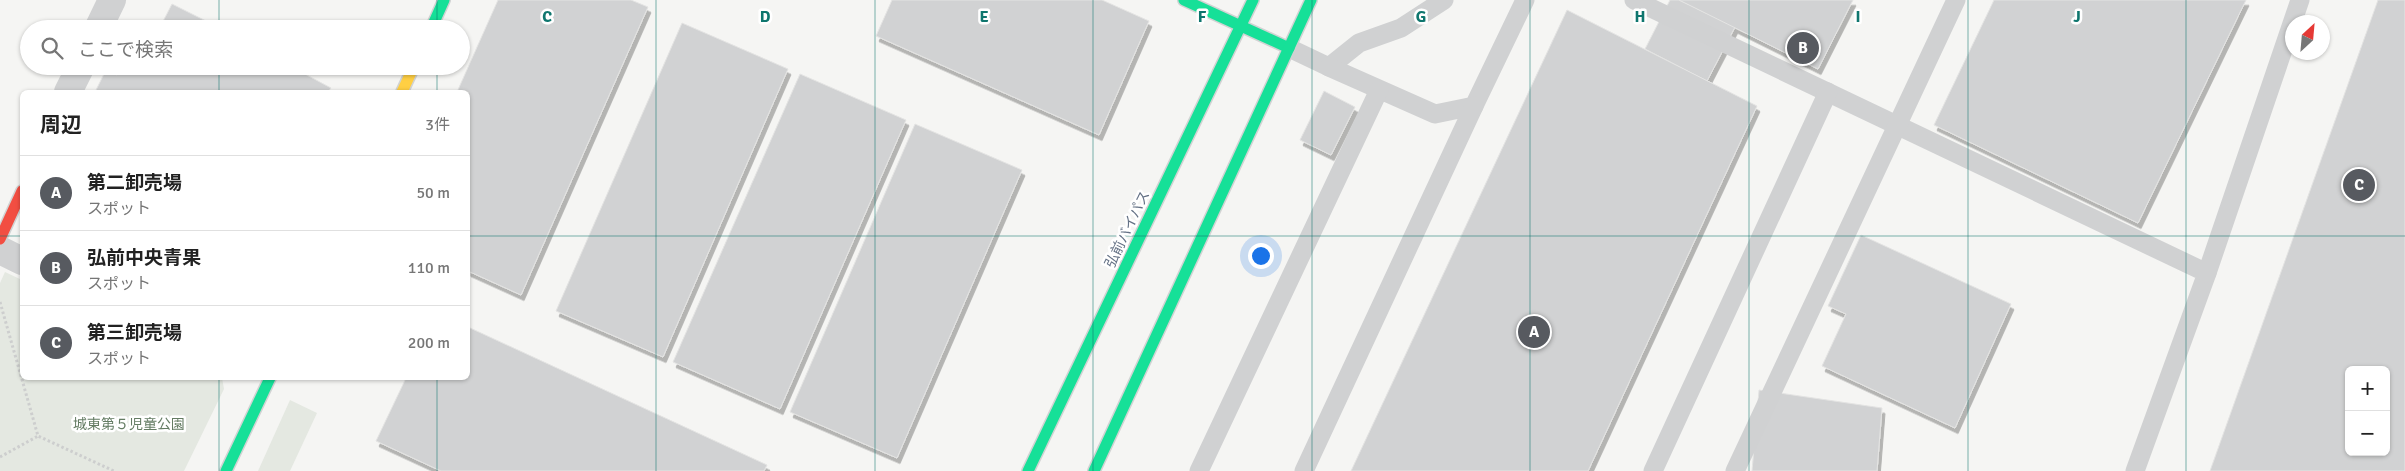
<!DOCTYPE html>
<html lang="ja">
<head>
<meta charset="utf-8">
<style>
  :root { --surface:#fff; --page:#f2f2f2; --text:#222; --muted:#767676; --line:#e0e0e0; --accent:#575a60 }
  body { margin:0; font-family:Signika,"Noto Sans JP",sans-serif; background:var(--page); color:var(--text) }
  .controls { position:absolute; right:15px; bottom:15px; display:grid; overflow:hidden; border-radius:8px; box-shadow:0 1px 4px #0004 }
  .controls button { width:45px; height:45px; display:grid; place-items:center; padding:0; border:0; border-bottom:1px solid var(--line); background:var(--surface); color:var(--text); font:25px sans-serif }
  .compass { position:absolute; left:2285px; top:15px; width:45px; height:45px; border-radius:50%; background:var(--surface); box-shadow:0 1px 4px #0004; rotate:26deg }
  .you { position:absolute; left:1260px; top:255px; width:18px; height:18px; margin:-12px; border:4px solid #fff; border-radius:50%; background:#1a73e8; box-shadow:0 0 0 8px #1a73e833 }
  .badge { display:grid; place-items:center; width:32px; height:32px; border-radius:50%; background:var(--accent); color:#fff; font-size:16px; font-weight:700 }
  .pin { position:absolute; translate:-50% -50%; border:2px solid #fff; box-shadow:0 1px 5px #0006 }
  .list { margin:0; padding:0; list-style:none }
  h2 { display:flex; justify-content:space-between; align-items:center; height:65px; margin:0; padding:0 20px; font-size:21px }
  h2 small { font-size:16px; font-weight:400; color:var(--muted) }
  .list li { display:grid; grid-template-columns:32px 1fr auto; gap:15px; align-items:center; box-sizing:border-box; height:75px; padding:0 20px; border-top:1px solid var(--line) }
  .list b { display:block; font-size:19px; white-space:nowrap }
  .list p { margin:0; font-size:16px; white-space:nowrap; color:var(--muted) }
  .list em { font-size:16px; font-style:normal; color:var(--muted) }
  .icon { flex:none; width:28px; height:28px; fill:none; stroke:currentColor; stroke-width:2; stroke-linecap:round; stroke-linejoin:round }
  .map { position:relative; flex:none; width:2405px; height:471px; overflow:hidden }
  .search { position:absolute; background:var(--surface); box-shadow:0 1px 4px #0004; left:20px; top:20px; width:450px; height:55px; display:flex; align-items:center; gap:12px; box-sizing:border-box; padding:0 18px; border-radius:28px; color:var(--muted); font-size:19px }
  .panel { position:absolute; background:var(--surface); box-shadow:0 1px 4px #0004; left:20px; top:90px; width:450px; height:290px; border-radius:8px }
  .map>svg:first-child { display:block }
</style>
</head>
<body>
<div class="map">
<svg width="2405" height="471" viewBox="0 0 2405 471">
  <defs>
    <filter id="shadow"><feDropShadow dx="3" dy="5.5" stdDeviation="0" flood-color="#0004"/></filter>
  </defs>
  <rect width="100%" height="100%" fill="#f5f5f3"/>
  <!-- green -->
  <g fill="#e4e8e1">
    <polygon points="5,272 22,280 22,378 222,378 224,389 184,471 0,471 0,283"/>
    <polygon points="290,400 317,413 290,471 258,471"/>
  </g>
  <!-- building -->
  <g fill="#d1d2d3" stroke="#e4e4e3" fill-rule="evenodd" filter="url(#shadow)">
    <polygon points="498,0 631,0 648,7 521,295 468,271 468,92 457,92"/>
    <polygon points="892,0 1102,0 1149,21 1099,135 876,36"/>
    <polygon points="1670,0 1679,0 1735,27 1707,81 1645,49"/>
    <polygon points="1679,0 1853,0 1818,69"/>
    <polygon points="1994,0 2246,0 2138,223 1934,125"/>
    <path d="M2378,0H2405V471H2210ZM2349,370H2386V452H2349Z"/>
    <polygon points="172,4 222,29 159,29"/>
    <polygon points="1567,10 1757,106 1588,471 1351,471"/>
    <polygon points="682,23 788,69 663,357 556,311"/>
    <polygon points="121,66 290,66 331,88 328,92 95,92 106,70 117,75"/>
    <polygon points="800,74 906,120 780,409 673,362"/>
    <polygon points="1324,91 1355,107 1331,155 1300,140"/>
    <polygon points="915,124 1022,170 897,458 790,412"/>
    <polygon points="1861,235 2011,304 1955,428 1822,366 1846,314 1828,306"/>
    <polygon points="468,327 767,465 764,471 441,471 376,441 406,378 468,378"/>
    <polygon points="1759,390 1882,408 1877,471 1752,471"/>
  </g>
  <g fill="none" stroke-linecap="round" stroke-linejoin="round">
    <!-- fast casing -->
    <g stroke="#d1d3d3" stroke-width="14">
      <g id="fast">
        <polyline points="1184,0 1289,48"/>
        <polyline points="431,29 444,0"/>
        <polyline points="226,471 270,378"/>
        <polyline points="1028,471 1253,0"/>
        <polyline points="1094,471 1311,0"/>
      </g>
    </g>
    <!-- slow casing -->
    <g stroke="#d1d3d3" stroke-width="14">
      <polyline id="slow" points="402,92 414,66"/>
    </g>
    <!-- jam casing -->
    <g stroke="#d1d3d3" stroke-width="14">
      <polyline id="jam" points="0,239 22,191"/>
    </g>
    <!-- path -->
    <g stroke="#cdcece" stroke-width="3" stroke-dasharray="2.5 2.5" stroke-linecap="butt">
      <polyline points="0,302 38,436 114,471"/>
      <polyline points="0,457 38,436"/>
    </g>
    <!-- lane -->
    <g stroke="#d0d1d2" stroke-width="19">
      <polyline points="1634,0 2207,273 2135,471"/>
      <polyline points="1289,48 1329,67 1359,43 1401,28 1444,0"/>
      <polyline points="1329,67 1435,114 1474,106 1525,0"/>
      <polyline points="2207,273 2300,0"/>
      <polyline points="1199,471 1379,90"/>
      <polyline points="1304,471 1474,106"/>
      <polyline points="1653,471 1828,92"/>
      <polyline points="1735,471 1956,0"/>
    </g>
    <!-- street -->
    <g stroke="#d0d1d2" stroke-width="28">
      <polyline points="98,29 112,0"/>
      <polyline points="68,92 81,66"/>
      <polyline points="0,250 22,261"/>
    </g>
    <!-- fast -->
    <use href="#fast" stroke="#16e098" stroke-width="11"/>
    <!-- slow -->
    <use href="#slow" stroke="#ffcf43" stroke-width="11"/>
    <!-- jam -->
    <use href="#jam" stroke="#f24e42" stroke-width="11"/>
  </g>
  <!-- grid -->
  <path fill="none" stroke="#0f766e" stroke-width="1" stroke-opacity="0.55" d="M219,0V29M437,0V29M656,0V471M875,0V471M1093,0V471M1312,0V471M1530,0V471M1749,0V471M1968,0V471M2186,0V471M219,66V92M437,66V92M0,236H22M468,236H2405M219,378V471M437,378V471"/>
  <g text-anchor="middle" stroke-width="5" stroke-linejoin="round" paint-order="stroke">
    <!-- street labels -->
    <g font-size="14" fill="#647185" stroke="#fff">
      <text transform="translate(1127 229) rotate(-64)" y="5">弘前バイパス</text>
    </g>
    <!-- park labels -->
    <g font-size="14" fill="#647c63" stroke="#fff">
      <text x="129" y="429">城東第５児童公園</text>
    </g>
  </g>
  <g font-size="16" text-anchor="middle" font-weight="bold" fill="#0f766e" stroke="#fff" stroke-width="5" stroke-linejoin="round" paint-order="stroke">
    <text x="547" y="22">C</text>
    <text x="765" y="22">D</text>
    <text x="984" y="22">E</text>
    <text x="1202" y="22">F</text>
    <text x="1421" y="22">G</text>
    <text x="1640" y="22">H</text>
    <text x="1858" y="22">I</text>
    <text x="2077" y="22">J</text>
  </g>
</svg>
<div class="controls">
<button>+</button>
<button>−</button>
</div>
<svg class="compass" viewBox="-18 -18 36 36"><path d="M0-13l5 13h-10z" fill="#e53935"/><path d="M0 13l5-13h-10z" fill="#767676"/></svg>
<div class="you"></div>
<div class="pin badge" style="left:1534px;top:332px">A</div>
<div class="pin badge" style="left:1803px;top:48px">B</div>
<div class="pin badge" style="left:2359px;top:185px">C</div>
<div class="search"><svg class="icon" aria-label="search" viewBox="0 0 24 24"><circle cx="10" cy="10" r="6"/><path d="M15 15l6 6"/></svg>ここで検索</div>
<section class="panel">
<h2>周辺<small>3件</small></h2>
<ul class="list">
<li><span class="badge">A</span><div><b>第二卸売場</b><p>スポット</p></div><em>50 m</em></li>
<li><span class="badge">B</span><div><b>弘前中央青果</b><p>スポット</p></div><em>110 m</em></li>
<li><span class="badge">C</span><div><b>第三卸売場</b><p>スポット</p></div><em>200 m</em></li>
</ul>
</section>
</div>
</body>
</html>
